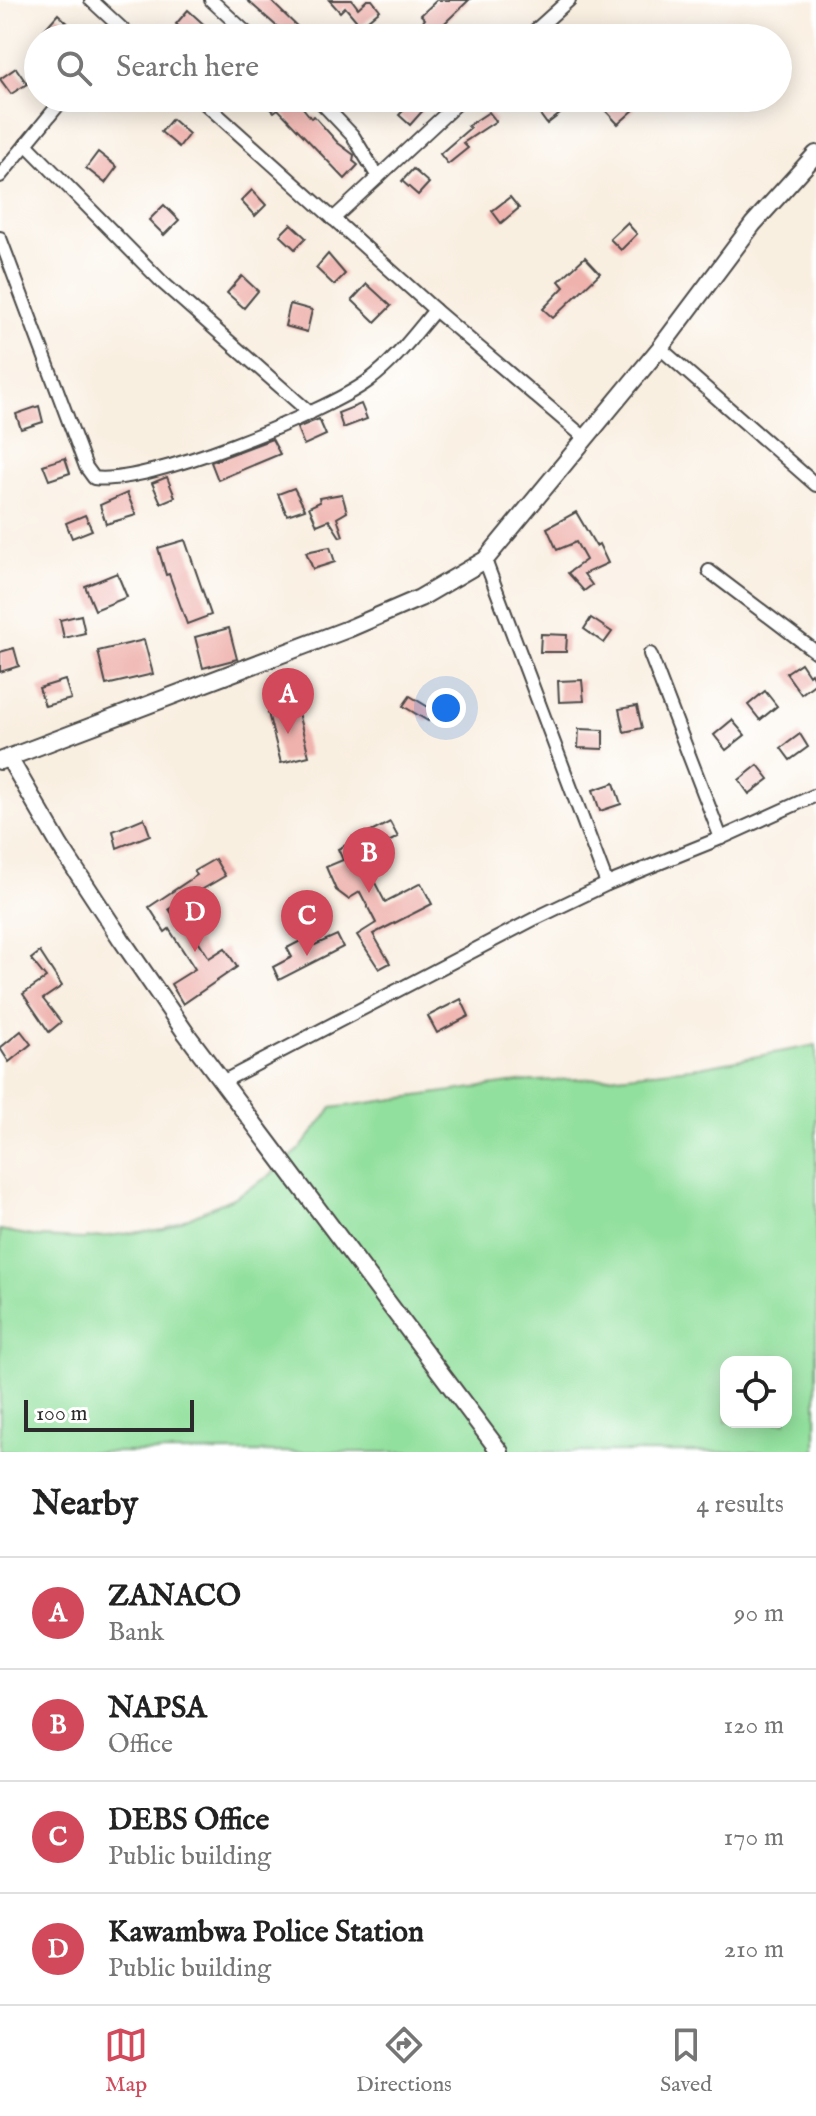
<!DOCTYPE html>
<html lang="en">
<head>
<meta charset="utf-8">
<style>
  :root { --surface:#fff; --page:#f2f2f2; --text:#222; --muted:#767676; --line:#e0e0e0; --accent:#d1495b }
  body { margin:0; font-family:"IM FELL English",serif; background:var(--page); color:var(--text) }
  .controls { position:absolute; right:24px; bottom:24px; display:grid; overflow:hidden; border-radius:16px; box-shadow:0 4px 20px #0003 }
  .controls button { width:72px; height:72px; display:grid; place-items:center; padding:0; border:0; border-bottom:2px solid var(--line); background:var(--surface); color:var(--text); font:40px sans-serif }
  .scale { position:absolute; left:24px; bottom:20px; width:170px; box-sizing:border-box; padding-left:8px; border:4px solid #2b2b2b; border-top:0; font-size:22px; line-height:28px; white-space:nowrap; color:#2b2b2b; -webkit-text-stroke:6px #fff; paint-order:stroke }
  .you { position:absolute; left:446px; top:708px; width:28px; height:28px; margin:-20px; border:6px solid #fff; border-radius:50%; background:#1a73e8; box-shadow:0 0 0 12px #1a73e833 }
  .badge { display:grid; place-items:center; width:52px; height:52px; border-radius:50%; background:var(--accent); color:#fff; font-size:26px; font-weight:700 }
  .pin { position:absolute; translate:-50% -66px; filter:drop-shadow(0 2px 4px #0008) }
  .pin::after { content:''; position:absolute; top:42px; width:28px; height:24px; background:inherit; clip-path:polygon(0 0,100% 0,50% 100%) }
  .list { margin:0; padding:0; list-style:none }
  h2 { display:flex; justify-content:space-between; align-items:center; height:104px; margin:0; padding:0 32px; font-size:34px }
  h2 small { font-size:26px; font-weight:400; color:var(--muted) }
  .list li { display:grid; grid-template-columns:52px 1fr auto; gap:24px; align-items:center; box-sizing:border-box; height:112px; padding:0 32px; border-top:2px solid var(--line) }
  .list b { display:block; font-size:30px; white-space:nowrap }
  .list p { margin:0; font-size:26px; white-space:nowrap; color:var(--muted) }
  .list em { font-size:26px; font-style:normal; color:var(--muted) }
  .icon { flex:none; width:44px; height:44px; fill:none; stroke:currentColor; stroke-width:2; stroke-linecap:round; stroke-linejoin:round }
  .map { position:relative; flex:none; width:816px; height:1452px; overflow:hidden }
  .search { position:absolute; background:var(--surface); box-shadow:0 4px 20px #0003; left:24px; right:24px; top:24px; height:88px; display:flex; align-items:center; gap:20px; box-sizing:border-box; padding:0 28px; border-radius:44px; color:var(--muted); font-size:30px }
  .sheet { height:552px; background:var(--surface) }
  nav { display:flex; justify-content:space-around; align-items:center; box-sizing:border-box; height:112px; border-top:2px solid var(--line); background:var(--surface); font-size:22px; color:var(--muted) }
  nav a { display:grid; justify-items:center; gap:4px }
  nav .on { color:var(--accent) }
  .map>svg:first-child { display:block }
</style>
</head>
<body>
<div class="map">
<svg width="816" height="1452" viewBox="0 0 816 1452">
  <rect width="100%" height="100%" fill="#fff"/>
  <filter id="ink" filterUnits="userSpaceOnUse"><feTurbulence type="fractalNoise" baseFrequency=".0125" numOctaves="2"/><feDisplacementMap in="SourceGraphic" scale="16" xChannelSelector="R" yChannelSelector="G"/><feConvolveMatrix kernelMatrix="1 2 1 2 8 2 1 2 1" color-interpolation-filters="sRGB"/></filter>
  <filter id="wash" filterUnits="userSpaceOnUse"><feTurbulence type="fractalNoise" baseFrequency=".006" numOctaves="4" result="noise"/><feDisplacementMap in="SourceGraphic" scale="32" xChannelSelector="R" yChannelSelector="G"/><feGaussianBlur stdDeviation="1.8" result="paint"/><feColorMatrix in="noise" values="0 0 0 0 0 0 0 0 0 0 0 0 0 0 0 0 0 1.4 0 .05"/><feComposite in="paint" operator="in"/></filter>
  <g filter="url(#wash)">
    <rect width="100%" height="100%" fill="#f9efe1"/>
    <!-- green -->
    <path fill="#92e09d" stroke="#5e8664" stroke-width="2" fill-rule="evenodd" d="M816,1045V1452H0V1230L38,1237L83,1239L164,1229L235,1197L269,1176L299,1150L332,1108L517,1082L599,1078L700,1067ZM726,1362H786V1422H726Z"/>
    <g id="blocks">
      <!-- building -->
      <g fill="#efb2ad">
        <polygon points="247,0 270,0 309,38 290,38"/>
        <polygon points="329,0 352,0 358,8 367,0 372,0 380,10 361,26 345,7 340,12"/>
        <polygon points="437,0 469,0 429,38 410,38 425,19 421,15"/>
        <polygon points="188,10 210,30 203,38 192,38 176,24"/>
        <polygon points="58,14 72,27 61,38 53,38 44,30"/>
        <polygon points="16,68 27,84 11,94 0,79"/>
        <polygon points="261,98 284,98 288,103 295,98 311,118 314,116 338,143 354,155 353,161 358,165 345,179 278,109 274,112"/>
        <polygon points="416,98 426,107 410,125 399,115"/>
        <polygon points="528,98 556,98 565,110 547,124"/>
        <polygon points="618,98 626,98 635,109 618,124 605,110"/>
        <polygon points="489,112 496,121 463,143 468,148 448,164 440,154 470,128 468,126"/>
        <polygon points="172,119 189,134 179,147 161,132"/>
        <polygon points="98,152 117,167 105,183 86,168"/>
        <polygon points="413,169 429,183 418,195 402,181"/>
        <polygon points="252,190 266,205 255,216 241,201"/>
        <polygon points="510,197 519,208 501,223 492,211"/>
        <polygon points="164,205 179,220 164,235 149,220"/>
        <polygon points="627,223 637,234 621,250 610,239"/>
        <polygon points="291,224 306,238 295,249 280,235"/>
        <polygon points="328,254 345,274 334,285 316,268"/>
        <polygon points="585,257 600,273 553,318 543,309 564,287 559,281"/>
        <polygon points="242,276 258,291 244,308 227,293"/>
        <polygon points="367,284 391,306 375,322 352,300"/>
        <polygon points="290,304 312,310 307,332 285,326"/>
        <polygon points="361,404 367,419 343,428 338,413"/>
        <polygon points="39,406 43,422 21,429 16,414"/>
        <polygon points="319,419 326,435 304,445 297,428"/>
        <polygon points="272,439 280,454 218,480 211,462"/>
        <polygon points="65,458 70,473 49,480 43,465"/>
        <polygon points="167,477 175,497 161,503 152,483"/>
        <polygon points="294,488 305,509 287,515 278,494"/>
        <polygon points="127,493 136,515 106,524 100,505"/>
        <polygon points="342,494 347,512 337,518 343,536 340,537 329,520 317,525 309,507 320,502 319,498"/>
        <polygon points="576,512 596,546 599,544 608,563 584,574 592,585 584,591 568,573 586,560 576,542 557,550 547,528"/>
        <polygon points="85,515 92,530 72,538 66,523"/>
        <polygon points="185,540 211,615 187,624 169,574 166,575 158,548"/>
        <polygon points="330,547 335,562 313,569 306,552"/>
        <polygon points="117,573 127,597 95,610 85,586"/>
        <polygon points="81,615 85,633 64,638 60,620"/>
        <polygon points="591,618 612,632 604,643 584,629"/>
        <polygon points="229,628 237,659 203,668 195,637"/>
        <polygon points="541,634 567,635 566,652 540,652"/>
        <polygon points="144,640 153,674 106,685 98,651"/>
        <polygon points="14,648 19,666 0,672 0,652"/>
        <polygon points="801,663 809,675 811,673 816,683 801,694 786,673"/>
        <polygon points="65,680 71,699 45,706 39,688"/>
        <polygon points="582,680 584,701 559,702 558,681"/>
        <polygon points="765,691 777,706 760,720 748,705"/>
        <polygon points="410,696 433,710 428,721 403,706"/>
        <polygon points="296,705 309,756 281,763 268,713"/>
        <polygon points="637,706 642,728 624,732 619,709"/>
        <polygon points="732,720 745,735 726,750 714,735"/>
        <polygon points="579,729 603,730 603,749 578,748"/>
        <polygon points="800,734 808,747 790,760 781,748"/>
        <polygon points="758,765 769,779 749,794 739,780"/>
        <polygon points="614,783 621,804 600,811 593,790"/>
        <polygon points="144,818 150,835 117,848 113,831"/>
        <polygon points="390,822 398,837 361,856 385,902 421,883 432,904 373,934 390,963 379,969 357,935 376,923 360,892 348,899 336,890 326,867 343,860 338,849"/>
        <polygon points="215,859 225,876 169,909 183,930 189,926 209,958 225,948 237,967 183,1004 171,984 195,969 169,929 165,932 149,907 197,875 194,871"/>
        <polygon points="337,935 343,947 279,980 273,967 292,957 287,948 310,936 315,945"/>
        <polygon points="40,952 62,986 43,999 61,1022 49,1032 23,994 46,978 31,959"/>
        <polygon points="461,999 469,1016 437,1033 428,1016"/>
        <polygon points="21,1031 31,1044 9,1062 0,1048"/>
      </g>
    </g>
  </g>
  <g filter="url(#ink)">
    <use href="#blocks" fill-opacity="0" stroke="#4a4846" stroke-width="2"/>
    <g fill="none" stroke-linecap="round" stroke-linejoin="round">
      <!-- minor casing -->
      <g stroke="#4a4846" stroke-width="16">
        <g id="minor">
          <polyline points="91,0 132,38"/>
          <polyline points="211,0 252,38"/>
          <polyline points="527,38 569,0"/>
          <polyline points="199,98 435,310 585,438"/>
          <polyline points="317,98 353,136 378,177"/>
          <polyline points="26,144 163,283 310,413"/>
          <polyline points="0,176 64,98"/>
          <polyline points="333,219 463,98"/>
          <path d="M0,238L86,467L94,478C146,486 324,413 368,381C395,361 414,335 435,310"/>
          <polyline points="660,348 816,485"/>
          <polyline points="485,560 607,884"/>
          <polyline points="709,571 816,652"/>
          <polyline points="650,654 721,838"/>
          <polyline points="222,1082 536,918 607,884 721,838 816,795"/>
        </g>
      </g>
      <!-- major casing -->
      <g stroke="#4a4846" stroke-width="20">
        <g id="major">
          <polyline points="9,758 60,846 121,939 185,1032 500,1452"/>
          <polyline points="0,761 348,629 420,598 485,560 660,348 753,224 816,154"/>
        </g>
      </g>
      <!-- minor -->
      <use href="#minor" stroke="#fff" stroke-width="12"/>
      <!-- major -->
      <use href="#major" stroke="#fff" stroke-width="16"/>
    </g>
  </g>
</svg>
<div class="controls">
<button><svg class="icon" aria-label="locate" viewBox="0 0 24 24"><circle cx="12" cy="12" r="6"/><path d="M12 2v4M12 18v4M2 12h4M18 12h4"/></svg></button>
</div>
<div class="scale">100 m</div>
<div class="you"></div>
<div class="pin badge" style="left:288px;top:734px">A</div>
<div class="pin badge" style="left:369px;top:893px">B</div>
<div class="pin badge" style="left:307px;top:956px">C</div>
<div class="pin badge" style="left:195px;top:952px">D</div>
<div class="search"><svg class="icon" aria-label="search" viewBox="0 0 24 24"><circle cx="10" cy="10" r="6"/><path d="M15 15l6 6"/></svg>Search here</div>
</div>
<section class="sheet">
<h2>Nearby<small>4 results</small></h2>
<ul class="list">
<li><span class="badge">A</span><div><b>ZANACO</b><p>Bank</p></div><em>90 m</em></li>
<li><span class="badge">B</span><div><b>NAPSA</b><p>Office</p></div><em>120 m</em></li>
<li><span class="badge">C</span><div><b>DEBS Office</b><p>Public building</p></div><em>170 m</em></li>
<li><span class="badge">D</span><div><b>Kawambwa Police Station</b><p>Public building</p></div><em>210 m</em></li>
</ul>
</section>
<nav>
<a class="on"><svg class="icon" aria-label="map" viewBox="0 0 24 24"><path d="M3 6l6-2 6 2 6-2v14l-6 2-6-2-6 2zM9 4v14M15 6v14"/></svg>Map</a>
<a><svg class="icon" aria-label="directions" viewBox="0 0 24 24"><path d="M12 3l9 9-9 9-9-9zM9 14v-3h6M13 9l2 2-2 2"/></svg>Directions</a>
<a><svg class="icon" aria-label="saved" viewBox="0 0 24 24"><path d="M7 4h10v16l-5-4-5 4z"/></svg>Saved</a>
</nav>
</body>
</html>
